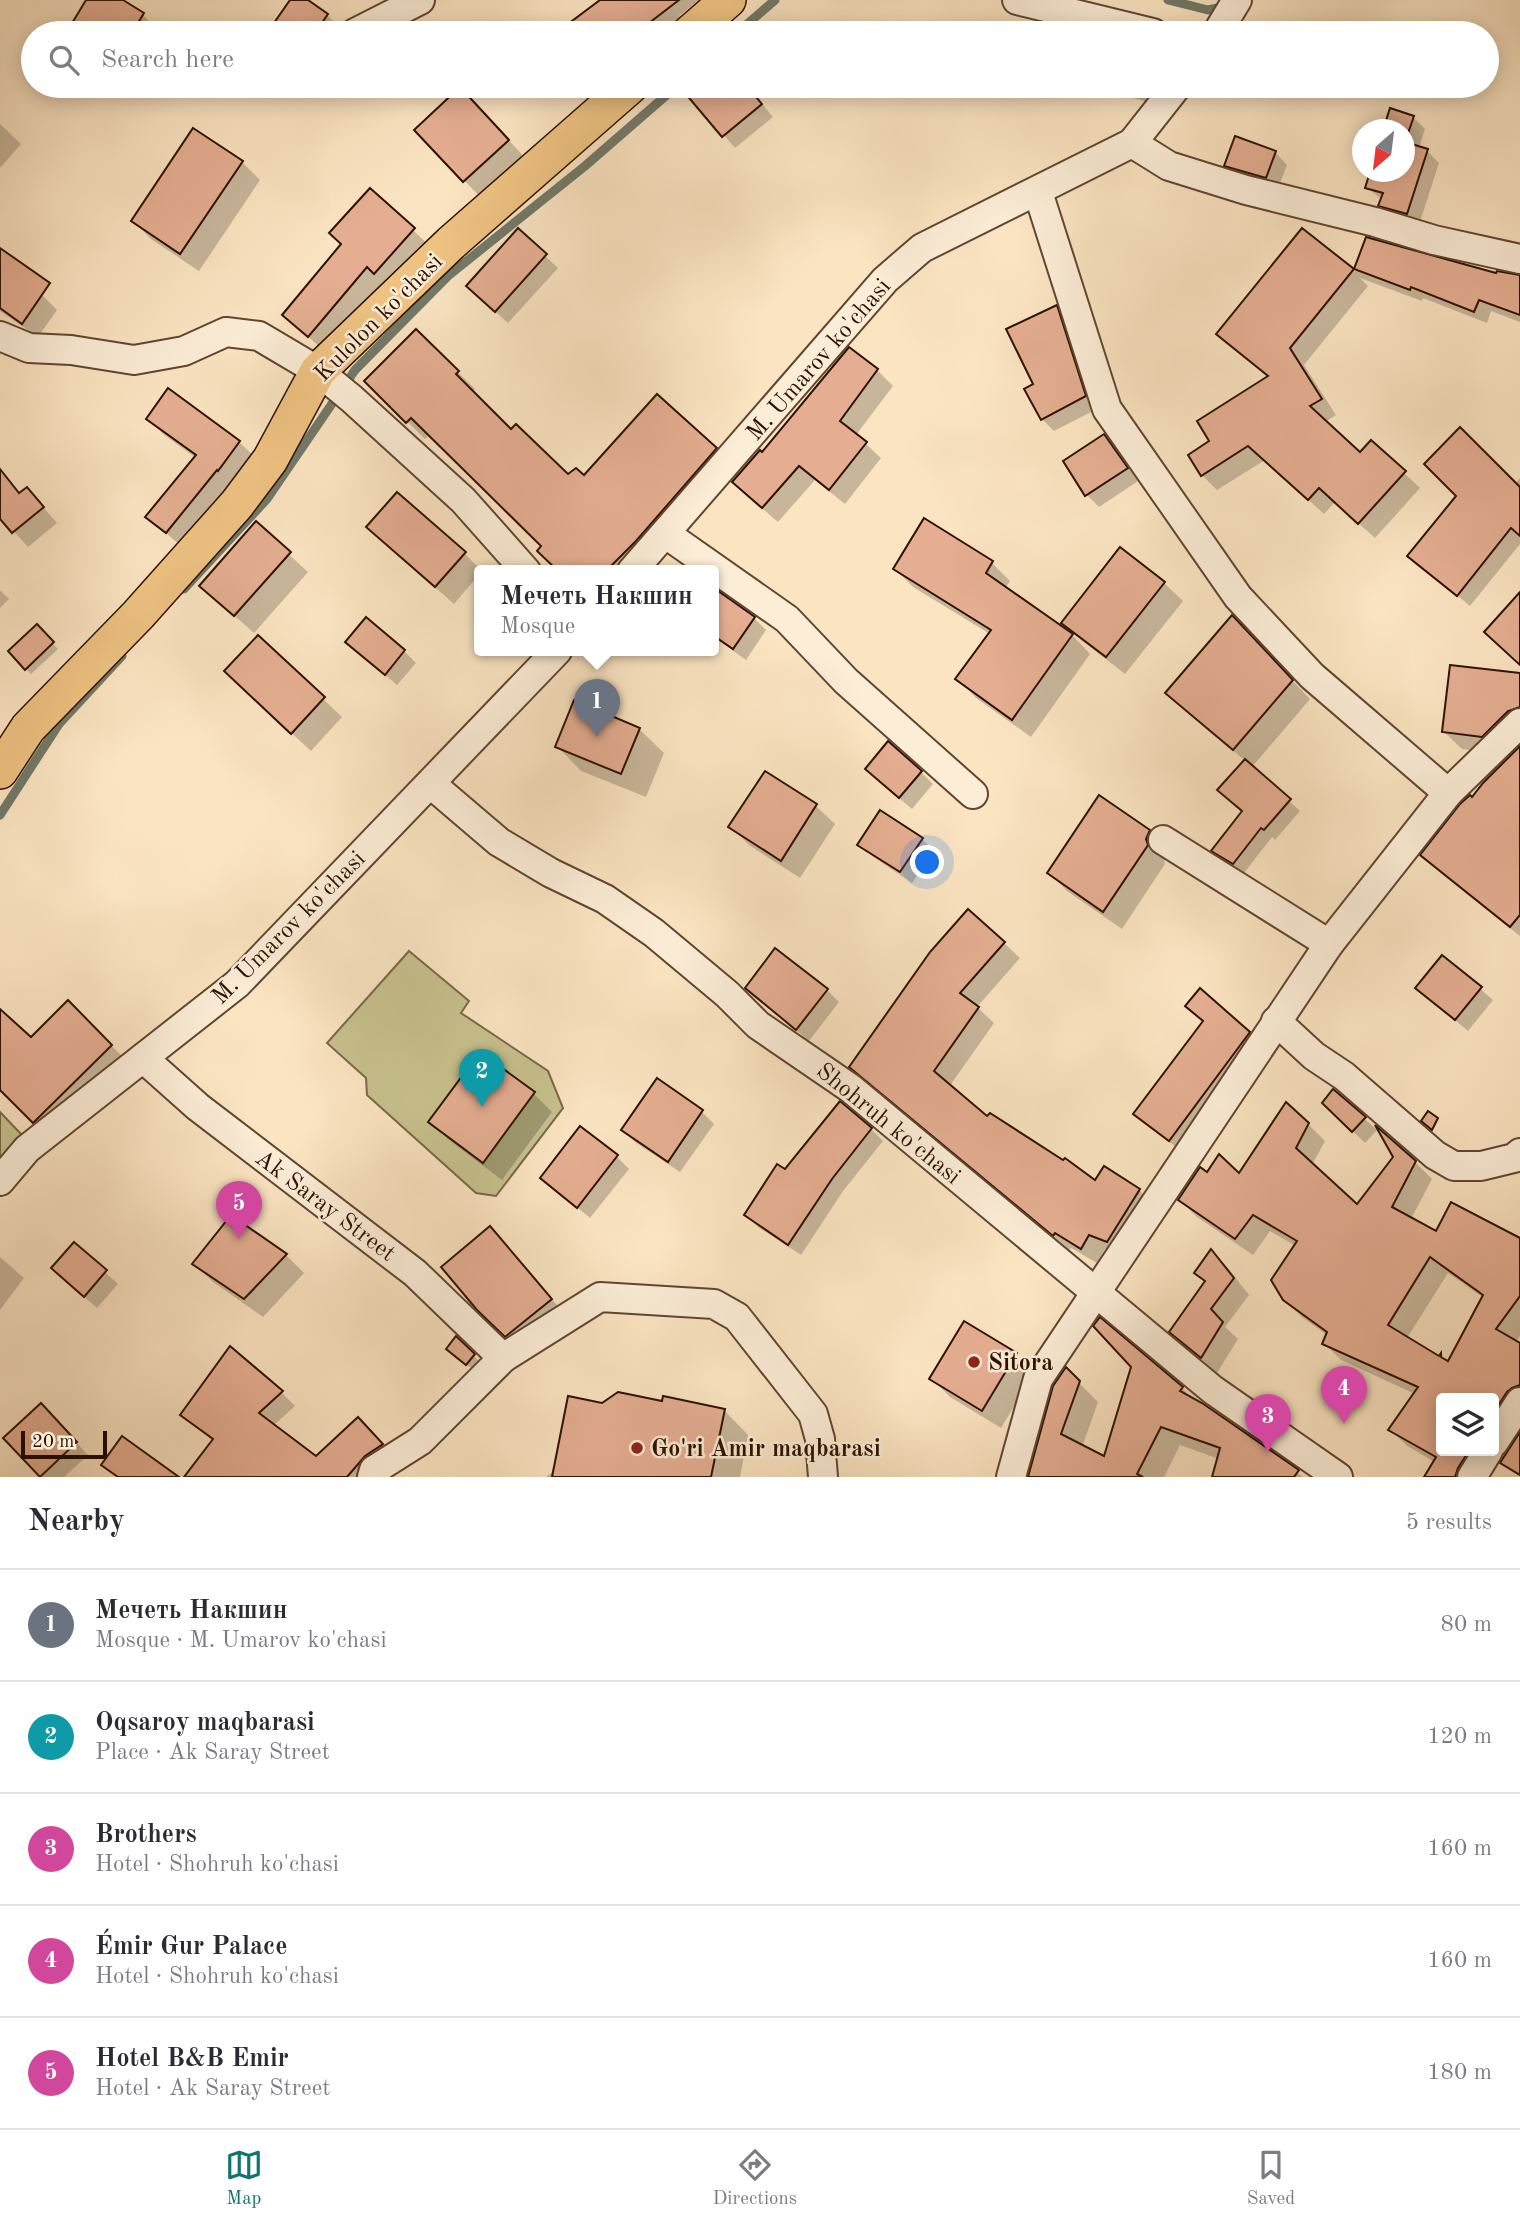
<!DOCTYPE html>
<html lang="en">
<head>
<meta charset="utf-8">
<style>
  :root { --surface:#fff; --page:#f2f2f3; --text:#2b2b33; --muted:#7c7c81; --line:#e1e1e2; --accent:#0f766e }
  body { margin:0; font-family:"Old Standard TT",serif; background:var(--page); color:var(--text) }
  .controls { position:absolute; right:21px; bottom:21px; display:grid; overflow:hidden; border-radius:7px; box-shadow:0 4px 18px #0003 }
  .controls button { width:63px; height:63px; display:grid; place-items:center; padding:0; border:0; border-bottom:2px solid var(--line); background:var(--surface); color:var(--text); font:35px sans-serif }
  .compass { position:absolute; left:1352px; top:119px; width:63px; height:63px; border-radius:50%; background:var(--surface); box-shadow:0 4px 18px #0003; rotate:208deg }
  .scale { position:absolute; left:21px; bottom:18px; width:86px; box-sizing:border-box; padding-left:7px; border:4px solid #2d1100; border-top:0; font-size:19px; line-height:24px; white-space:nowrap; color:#2d1100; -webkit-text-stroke:5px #fcedd7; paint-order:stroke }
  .you { position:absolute; left:928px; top:863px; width:24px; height:24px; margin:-18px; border:5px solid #fff; border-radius:50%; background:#1a73e8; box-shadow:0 0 0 10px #1a73e833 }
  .badge { display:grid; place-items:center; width:46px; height:46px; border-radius:50%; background:var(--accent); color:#fff; font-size:23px; font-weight:700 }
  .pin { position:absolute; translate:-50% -58px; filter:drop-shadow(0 2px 4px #0008) }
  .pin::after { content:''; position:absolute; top:37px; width:24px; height:21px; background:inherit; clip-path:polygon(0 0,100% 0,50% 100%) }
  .popup { position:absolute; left:474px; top:565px; width:245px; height:91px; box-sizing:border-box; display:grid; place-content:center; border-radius:7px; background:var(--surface); filter:drop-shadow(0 2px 5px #0005); font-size:23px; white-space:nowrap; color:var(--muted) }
  .popup b { font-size:26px; color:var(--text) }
  .popup::after { content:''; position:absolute; left:50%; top:100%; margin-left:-14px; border:14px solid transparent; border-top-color:var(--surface) }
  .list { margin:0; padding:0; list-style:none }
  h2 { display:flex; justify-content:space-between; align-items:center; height:91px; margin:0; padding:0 28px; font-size:30px }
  h2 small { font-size:23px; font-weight:400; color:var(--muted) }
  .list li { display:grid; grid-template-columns:46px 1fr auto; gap:21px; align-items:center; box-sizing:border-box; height:112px; padding:0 28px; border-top:2px solid var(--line) }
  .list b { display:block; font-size:26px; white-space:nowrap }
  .list p { margin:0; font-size:23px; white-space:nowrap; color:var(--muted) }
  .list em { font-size:23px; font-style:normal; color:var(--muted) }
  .icon { flex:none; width:38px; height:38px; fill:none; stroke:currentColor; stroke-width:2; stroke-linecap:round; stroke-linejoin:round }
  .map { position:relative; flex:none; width:1520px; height:1477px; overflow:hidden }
  .search { position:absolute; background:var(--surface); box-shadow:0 4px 18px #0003; left:21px; right:21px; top:21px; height:77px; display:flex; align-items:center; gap:18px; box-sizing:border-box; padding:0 24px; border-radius:38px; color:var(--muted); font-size:26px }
  .sheet { height:651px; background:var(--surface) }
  nav { display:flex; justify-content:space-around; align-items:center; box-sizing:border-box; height:98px; border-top:2px solid var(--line); background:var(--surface); font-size:19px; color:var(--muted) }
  nav a { display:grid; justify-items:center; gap:4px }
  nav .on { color:var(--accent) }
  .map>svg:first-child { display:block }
</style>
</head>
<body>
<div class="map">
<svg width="1520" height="1477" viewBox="0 0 1520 1477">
  <rect width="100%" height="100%" fill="#fbe4c2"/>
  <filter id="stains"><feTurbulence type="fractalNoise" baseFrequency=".00286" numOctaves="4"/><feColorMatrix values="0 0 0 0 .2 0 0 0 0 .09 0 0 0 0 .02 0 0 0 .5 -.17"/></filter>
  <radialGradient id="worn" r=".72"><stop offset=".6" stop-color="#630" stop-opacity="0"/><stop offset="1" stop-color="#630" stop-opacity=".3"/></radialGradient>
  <!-- green -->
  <g fill="#c7c18e" stroke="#7a6947" stroke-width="2">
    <polygon points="409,951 469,1001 461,1013 548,1071 563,1108 496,1196 476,1193 367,1095 366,1078 327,1043"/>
    <polygon points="0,1112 22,1135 0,1160"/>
  </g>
  <!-- shadow -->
  <g fill="#0003" fill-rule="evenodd">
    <polygon points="88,0 120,0 143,15 155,27 151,33 88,33 85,31 82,33 73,24"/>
    <polygon points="304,0 327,15 339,27 335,33 287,33 277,23"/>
    <polygon points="602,0 699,0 679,16 681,19 663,33 559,33"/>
    <polygon points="698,86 747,86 773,117 735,148 688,94"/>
    <polygon points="1107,86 1166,86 1161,105 1115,94"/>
    <polygon points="479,108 526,159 483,200 416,130"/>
    <polygon points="1413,117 1425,129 1419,148 1427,151 1439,163 1419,225 1392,217 1380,205 1382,200 1367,187 1372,172 1404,172 1404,130"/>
    <polygon points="0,124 21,144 0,168"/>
    <polygon points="1275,152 1287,165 1278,189 1238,177 1226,165"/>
    <polygon points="242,162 260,180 199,271 151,239 133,221"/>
    <polygon points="370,190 430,246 391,288 384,282 325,352 285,315 343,245"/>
    <polygon points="1303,230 1355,272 1367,239 1497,275 1520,276 1520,322 1491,311 1487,323 1423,298 1422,301 1360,278 1368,286 1304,365 1336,415 1325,422 1360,454 1371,442 1420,488 1375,538 1335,502 1324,514 1265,460 1217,490 1202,475 1212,441 1268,377 1219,334"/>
    <polygon points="518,231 558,268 508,323 480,298"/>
    <polygon points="0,274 42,295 57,310 38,337 0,311"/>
    <polygon points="1056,307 1068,319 1097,409 1054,431 1042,419 1035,385"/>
    <polygon points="416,331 475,389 472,392 511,431 567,476 584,478 716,449 733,467 642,571 560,571 543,546 430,434 425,439 366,381"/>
    <polygon points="849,350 877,370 893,386 856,435 881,458 845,504 815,480 778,522 749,497 763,455"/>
    <polygon points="168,391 239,442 255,457 182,547 147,516 196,458 163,434 148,418"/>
    <polygon points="1104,436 1116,448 1138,481 1099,507 1087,495"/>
    <polygon points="2,474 21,494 27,489 57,523 28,547 0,516 0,475"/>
    <polygon points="1520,478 1520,544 1470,606 1409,555 1515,484"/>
    <polygon points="256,524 308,572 254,633 201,586"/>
    <polygon points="387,545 464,553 482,571 454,604"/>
    <polygon points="1121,549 1164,583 1183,601 1125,674 1080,639 1064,622"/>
    <polygon points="992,563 1010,581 1005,589 1074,637 1090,654 1031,737 976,698 958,679 990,634 913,587 895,569"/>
    <polygon points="0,590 9,599 0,608"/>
    <polygon points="714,590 754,618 766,630 746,660 714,637"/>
    <polygon points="37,627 58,649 31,674 10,652"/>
    <polygon points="1250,636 1310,699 1252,767 1300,811 1275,840 1272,837 1244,873 1224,861 1213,850 1243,812 1245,761 1168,693"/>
    <polygon points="258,637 342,717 311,751 245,690"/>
    <polygon points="347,642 404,651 416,663 397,685"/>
    <polygon points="1520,675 1520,734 1500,754 1462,749 1444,732"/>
    <polygon points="639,729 664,753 646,797 581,771 557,746"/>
    <polygon points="1520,749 1520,936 1440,872 1423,855"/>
    <polygon points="921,772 933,784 912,809 879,781"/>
    <polygon points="765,773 816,806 835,824 800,878 749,845 730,826"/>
    <polygon points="1149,831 1168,850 1164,858 1165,864 1122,929 1067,891 1049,873"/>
    <polygon points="922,839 934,851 912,883 872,856 860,844"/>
    <polygon points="1004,943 1020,958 977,1007 994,1023 949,1087 988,1119 1095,1183 1139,1190 1155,1206 1123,1257 1105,1249 1097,1263 1071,1248 1070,1250 867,1083 851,1067"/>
    <polygon points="1443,957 1493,1000 1468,1031 1417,988"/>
    <polygon points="747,988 827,990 839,1002 809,1041"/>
    <polygon points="68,1003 128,1062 51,1138 0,1087 0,1011 31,1039"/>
    <polygon points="1249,1033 1261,1045 1182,1152 1135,1114"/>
    <polygon points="1333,1091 1377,1130 1365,1143 1324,1103"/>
    <polygon points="534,1094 552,1112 502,1180 449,1140 431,1122"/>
    <polygon points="702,1112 714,1124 680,1172 635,1142 623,1130"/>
    <path d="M1308,1124L1325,1141L1312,1165L1358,1207L1415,1162L1432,1179L1411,1219L1437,1233L1520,1244V1336L1515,1343L1520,1345V1414L1480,1477H1426L1435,1462L1407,1446L1390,1429L1415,1394L1341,1360L1324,1343L1327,1335L1302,1317L1284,1299L1296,1246L1270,1231L1253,1255L1197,1217L1180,1200L1208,1174L1239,1176ZM1448,1273L1484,1298L1449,1364L1407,1338ZM1441,1398H1494V1451H1441Z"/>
    <polygon points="871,1129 883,1141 843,1191 801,1255 758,1227 746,1215 786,1171"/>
    <polygon points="617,1157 629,1169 590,1218 542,1178"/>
    <polygon points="231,1217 286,1255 304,1273 263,1317 213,1282 194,1263"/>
    <polygon points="490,1229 569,1319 525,1354 479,1309"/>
    <polygon points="74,1244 118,1284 97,1308 65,1280"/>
    <polygon points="1212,1251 1227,1267 1249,1295 1225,1327 1238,1339 1217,1373 1171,1332 1206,1283 1197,1273"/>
    <polygon points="0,1257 24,1278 0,1310"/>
    <polygon points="457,1339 479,1361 472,1369 454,1354"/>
    <polygon points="1016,1354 1034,1373 1001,1428 950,1397 932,1379"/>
    <polygon points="1066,1370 1098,1402 1082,1447 1105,1459 1182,1388 1194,1400 1303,1477 1214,1477 1219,1459 1180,1445 1164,1477 1037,1477"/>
    <polygon points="281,1392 295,1406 273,1426 316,1458 358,1420 395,1458 373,1477 187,1477 213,1441 182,1415"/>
    <polygon points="664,1403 724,1410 748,1435 740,1477 546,1477 555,1470 602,1404"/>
    <polygon points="53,1417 88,1455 64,1477 42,1477 6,1438"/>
  </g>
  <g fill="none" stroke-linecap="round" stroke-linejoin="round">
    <!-- stream -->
    <g stroke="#727968" stroke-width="9">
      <polyline points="1168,0 1208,10 1227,6"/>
      <polyline points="737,33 775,0"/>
      <polyline points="184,589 267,499 355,370 448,276 585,166 677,86"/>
      <polyline points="0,815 59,724 122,656"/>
    </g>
  </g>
  <!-- building -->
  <g fill="#e5ae92" stroke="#2d1100" stroke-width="2" fill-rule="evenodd">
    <polygon points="86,0 123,0 144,13 132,33 85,33 71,25"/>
    <polygon points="290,0 308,0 328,14 315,33 289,33 274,23"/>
    <polygon points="600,0 679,0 636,33 556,33"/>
    <polygon points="679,86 747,86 762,104 722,137"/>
    <polygon points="460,87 509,140 463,182 414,130"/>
    <polygon points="1390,108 1414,116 1405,142 1428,149 1407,214 1378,206 1383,193 1365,188 1370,172 1404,172 1404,130 1383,130"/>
    <polygon points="193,128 243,161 180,254 131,221"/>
    <polygon points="1235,136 1276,151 1266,178 1224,166"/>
    <polygon points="370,188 415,228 374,274 367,267 308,337 282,315 341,244 329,233"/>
    <polygon points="518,228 547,254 495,312 466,286"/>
    <polygon points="1302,228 1354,269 1290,348 1322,399 1310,406 1360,452 1371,440 1406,471 1358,524 1319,488 1308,500 1248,446 1201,476 1188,455 1209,441 1197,421 1268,376 1216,334"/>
    <polygon points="1366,237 1496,273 1497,271 1520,275 1520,315 1479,300 1474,312 1411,287 1410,290 1354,269"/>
    <polygon points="0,248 50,283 22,324 0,308"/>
    <polygon points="1057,305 1086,396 1041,420 1024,389 1033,384 1006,329"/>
    <polygon points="416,329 459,371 456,374 511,429 516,424 568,474 576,468 584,475 657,394 717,448 636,541 606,571 558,571 537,551 541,546 411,418 406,423 364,381"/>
    <polygon points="849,347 878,369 840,421 867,442 829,490 799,466 762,508 732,482 760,450 762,452"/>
    <polygon points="168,388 240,441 218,471 217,470 166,533 145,517 196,455 146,419"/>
    <polygon points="1460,427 1520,487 1520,536 1511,528 1457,596 1407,556 1456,496 1424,464"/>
    <polygon points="1104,434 1128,468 1085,496 1063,461"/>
    <polygon points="0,469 19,493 27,487 44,507 12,533 0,519"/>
    <polygon points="397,492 466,552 435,587 366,527"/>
    <polygon points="924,518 993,561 986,573 1073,634 1012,720 955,679 991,630 893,569"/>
    <polygon points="256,521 291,552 234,616 199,586"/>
    <polygon points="1120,547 1165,582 1106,657 1061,623"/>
    <polygon points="714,588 755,617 733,649 714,636"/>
    <polygon points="1520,592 1520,665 1484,632"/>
    <polygon points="1232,615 1293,680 1233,750 1165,693"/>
    <polygon points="366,617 405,650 385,675 345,642"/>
    <polygon points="37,624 54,642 25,670 8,651"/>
    <polygon points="258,635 325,697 291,734 224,671"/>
    <polygon points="1450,665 1520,673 1520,707 1508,711 1482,737 1442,732"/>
    <polygon points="574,700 640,728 621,774 555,747"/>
    <polygon points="888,741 922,771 899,798 865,769"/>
    <polygon points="1520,746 1520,915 1510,927 1420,855 1460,804 1470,795 1472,797 1483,783"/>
    <polygon points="1245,759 1291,799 1264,830 1261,828 1233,864 1211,851 1242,811 1217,790"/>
    <polygon points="765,771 817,804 781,861 728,827"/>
    <polygon points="1099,795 1150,830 1146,839 1148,845 1103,912 1047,873"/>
    <polygon points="880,810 923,838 900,872 857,845"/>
    <polygon points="968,909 1005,942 960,993 979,1007 934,1071 987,1116 990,1113 1063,1160 1065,1158 1095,1180 1104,1166 1140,1189 1107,1242 1089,1235 1081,1249 1055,1233 1053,1236 849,1067 930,952"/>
    <polygon points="775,948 828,989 796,1030 745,988"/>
    <polygon points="1442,955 1482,987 1455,1020 1415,988"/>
    <polygon points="1200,988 1250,1032 1169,1141 1133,1114 1203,1021 1185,1006"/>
    <polygon points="68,1000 112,1045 33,1123 0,1090 0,1009 31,1037"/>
    <polygon points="480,1052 535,1092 483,1163 428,1122"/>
    <polygon points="657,1078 703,1110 668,1162 621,1130"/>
    <polygon points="1333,1089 1366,1117 1352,1132 1322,1103"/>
    <polygon points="840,1101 872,1128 832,1179 788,1245 744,1215 777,1164 785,1169"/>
    <path d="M1286,1102L1309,1123L1296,1148L1357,1204L1393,1157L1375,1125L1416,1161L1392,1207L1436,1231L1451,1202L1520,1238V1296L1496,1329L1520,1343V1385L1512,1388L1507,1392L1494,1412V1398H1441V1451H1469L1458,1468L1455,1477H1424L1436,1457L1388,1430L1418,1387L1322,1344L1327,1332L1283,1300L1271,1280L1297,1241L1253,1215L1235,1239L1178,1200L1200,1167L1207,1172L1219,1154L1239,1173ZM1430,1257L1483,1295L1448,1361L1441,1357V1353L1439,1356L1388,1325Z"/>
    <polygon points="1428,1111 1438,1118 1432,1130 1421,1121"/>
    <polygon points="580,1126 618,1155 577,1208 540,1178"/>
    <polygon points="231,1215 287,1254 244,1299 192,1264"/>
    <polygon points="490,1226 552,1299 505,1337 477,1310 441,1267"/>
    <polygon points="74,1242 107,1270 84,1297 51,1268"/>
    <polygon points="1211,1249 1234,1278 1211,1309 1223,1322 1201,1358 1169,1332 1205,1281 1194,1273"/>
    <polygon points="1100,1317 1183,1387 1180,1391 1202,1403 1299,1470 1294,1477 1212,1477 1220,1448 1161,1427 1137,1474 1143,1477 1028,1477 1053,1386 1066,1367 1080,1381 1061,1434 1104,1456 1131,1367 1093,1326"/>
    <polygon points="964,1321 1017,1353 982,1411 929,1379"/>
    <polygon points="456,1336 475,1354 466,1365 446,1349"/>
    <polygon points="230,1346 283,1391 259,1413 316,1456 358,1417 383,1444 365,1456 347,1477 184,1477 213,1439 180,1415"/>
    <polygon points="618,1392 662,1401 663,1396 725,1409 711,1477 552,1477 568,1396 602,1403"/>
    <polygon points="41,1403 77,1442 40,1477 3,1438"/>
    <polygon points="1520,1432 1520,1475 1500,1463"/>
    <polygon points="122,1436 179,1477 118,1477 101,1465"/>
  </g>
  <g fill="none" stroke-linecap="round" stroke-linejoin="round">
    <!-- minor casing -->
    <g stroke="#604630" stroke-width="32">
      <g id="minor">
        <polyline points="1017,0 1153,33"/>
        <polyline points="355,33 420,0"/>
        <polyline points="1217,33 1237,0"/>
        <polyline points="1132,143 1169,166 1246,190 1375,222 1434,240 1520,259"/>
        <polyline points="0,336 29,348 71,350 134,360 184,351 226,332 259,336 318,371 352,399 463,500 526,571"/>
        <polyline points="666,534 787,619 846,681 973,794"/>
        <polyline points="632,571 885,280 922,248 1132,143 1177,86"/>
        <polyline points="431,784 499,842 551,873 605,899 654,933 727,994 758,1025 850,1088 1213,1390 1338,1477"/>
        <polyline points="1448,793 1520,723"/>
        <polyline points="1163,840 1329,944"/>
        <polyline points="1276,1021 1314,1056 1344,1076 1435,1155 1454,1166 1481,1166 1514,1158 1520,1153"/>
        <polyline points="143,1058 198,1107 415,1273 503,1358"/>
        <polyline points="0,1181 27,1149 237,984 557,651"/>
        <polyline points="1494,1442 1520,1402"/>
        <polyline points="372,1477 374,1470 420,1441 503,1358 600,1297 714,1304 737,1317 813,1414 820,1439 823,1477"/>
        <polyline points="1011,1477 1038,1379 1329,944 1448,793 1312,676 1238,597 1107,409 1038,192"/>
        <polyline points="1472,1477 1488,1451"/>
      </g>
    </g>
    <!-- major casing -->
    <g stroke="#2d1100" stroke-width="38">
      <g id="major">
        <polyline points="690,33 728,0"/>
        <polyline points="0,771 28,728 138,615 237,504 270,460 318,371 451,243 630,86"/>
      </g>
    </g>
    <!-- minor -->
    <use href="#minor" stroke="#fcedd7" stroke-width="28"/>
    <!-- major -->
    <use href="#major" stroke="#eec281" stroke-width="35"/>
  </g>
  <!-- markers -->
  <g fill="#8f2418" stroke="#fcedd7" stroke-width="2.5">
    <circle cx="974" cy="1362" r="7"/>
    <circle cx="637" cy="1448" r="7"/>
  </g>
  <g text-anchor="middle" stroke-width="5" stroke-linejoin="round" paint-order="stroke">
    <!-- street labels -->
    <g font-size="24" fill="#2d1100" stroke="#fcedd7">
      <text transform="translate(378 317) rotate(-45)" y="8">Kulolon ko'chasi</text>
      <text transform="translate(818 359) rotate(-49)" y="8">M. Umarov ko'chasi</text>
      <text transform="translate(288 927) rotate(-45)" y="8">M. Umarov ko'chasi</text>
      <text transform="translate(889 1123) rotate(39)" y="8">Shohruh ko'chasi</text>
      <text transform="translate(326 1205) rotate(37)" y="8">Ak Saray Street</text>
    </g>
    <!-- poi labels -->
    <g font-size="24" font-weight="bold" fill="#2d1100" stroke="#fcedd7" text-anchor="start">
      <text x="988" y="1370">Sitora</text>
      <text x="651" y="1456">Go'ri Amir maqbarasi</text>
    </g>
  </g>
  <rect width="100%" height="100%" filter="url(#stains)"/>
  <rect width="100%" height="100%" fill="url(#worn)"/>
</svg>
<div class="controls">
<button><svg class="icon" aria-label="layers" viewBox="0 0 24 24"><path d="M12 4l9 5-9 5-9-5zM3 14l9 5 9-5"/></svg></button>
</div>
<svg class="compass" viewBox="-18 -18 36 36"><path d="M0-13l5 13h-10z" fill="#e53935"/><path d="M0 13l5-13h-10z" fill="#7c7c81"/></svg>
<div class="scale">20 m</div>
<div class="you"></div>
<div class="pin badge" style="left:597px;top:737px;background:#6b7280">1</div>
<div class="popup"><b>Мечеть Накшин</b>Mosque</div>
<div class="pin badge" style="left:482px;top:1107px;background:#0f9aa8">2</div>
<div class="pin badge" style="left:1268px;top:1452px;background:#d1479c">3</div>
<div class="pin badge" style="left:1344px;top:1424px;background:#d1479c">4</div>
<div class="pin badge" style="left:239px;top:1239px;background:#d1479c">5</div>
<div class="search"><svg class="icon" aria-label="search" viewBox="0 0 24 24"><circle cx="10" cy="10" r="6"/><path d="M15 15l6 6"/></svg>Search here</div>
</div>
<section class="sheet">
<h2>Nearby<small>5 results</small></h2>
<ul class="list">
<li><span class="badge" style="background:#6b7280">1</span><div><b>Мечеть Накшин</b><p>Mosque · M. Umarov ko'chasi</p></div><em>80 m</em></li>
<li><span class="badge" style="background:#0f9aa8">2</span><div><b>Oqsaroy maqbarasi</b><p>Place · Ak Saray Street</p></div><em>120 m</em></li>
<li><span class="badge" style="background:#d1479c">3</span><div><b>Brothers</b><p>Hotel · Shohruh ko'chasi</p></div><em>160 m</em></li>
<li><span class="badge" style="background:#d1479c">4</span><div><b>Émir Gur Palace</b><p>Hotel · Shohruh ko'chasi</p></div><em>160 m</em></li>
<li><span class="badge" style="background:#d1479c">5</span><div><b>Hotel B&amp;B Emir</b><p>Hotel · Ak Saray Street</p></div><em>180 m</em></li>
</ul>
</section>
<nav>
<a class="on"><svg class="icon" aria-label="map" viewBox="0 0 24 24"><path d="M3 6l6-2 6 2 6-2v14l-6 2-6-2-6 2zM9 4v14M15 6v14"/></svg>Map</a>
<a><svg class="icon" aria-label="directions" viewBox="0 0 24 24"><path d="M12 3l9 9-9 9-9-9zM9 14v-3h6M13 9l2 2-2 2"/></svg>Directions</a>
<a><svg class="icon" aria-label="saved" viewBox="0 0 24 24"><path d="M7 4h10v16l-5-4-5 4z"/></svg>Saved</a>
</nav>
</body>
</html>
